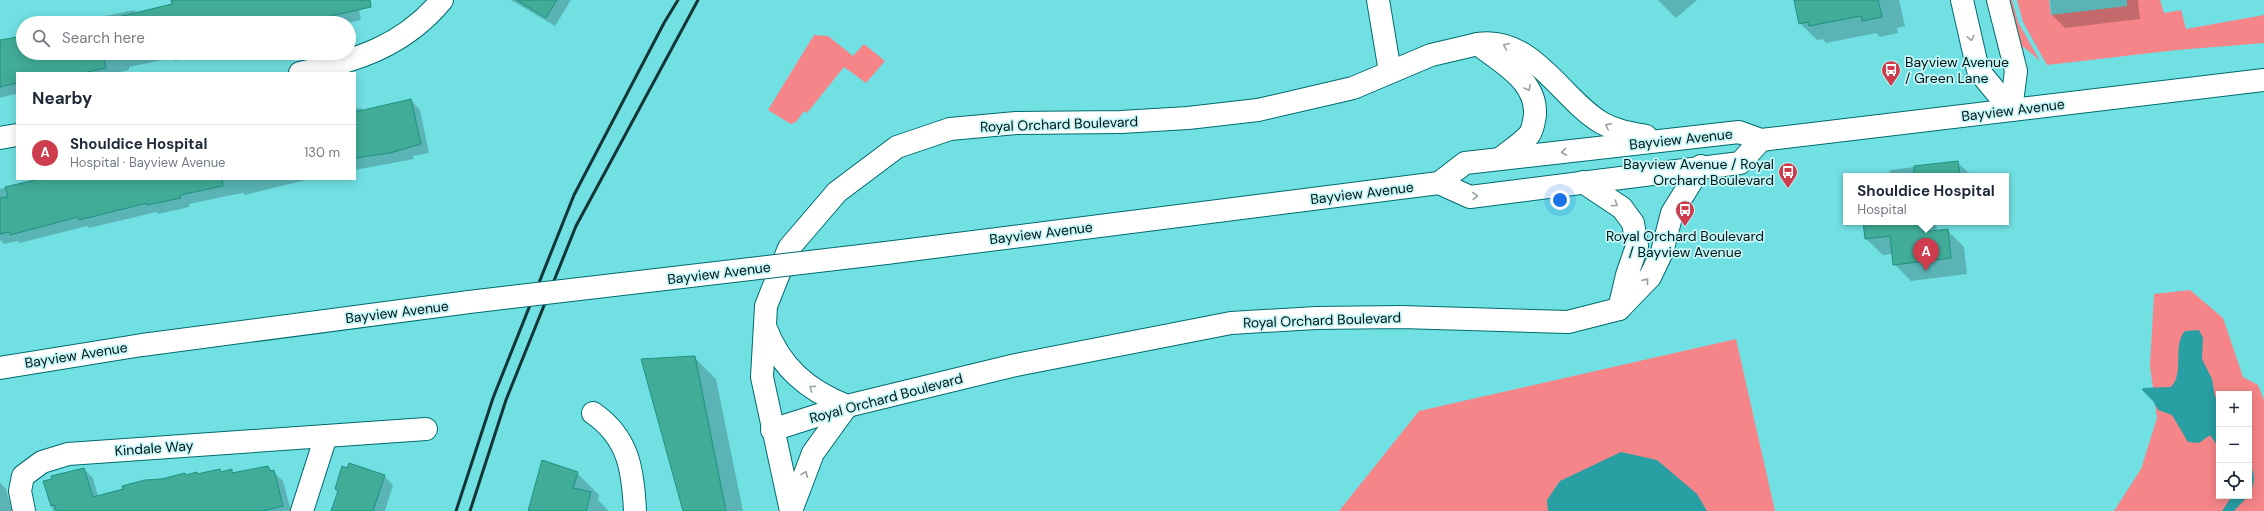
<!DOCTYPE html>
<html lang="en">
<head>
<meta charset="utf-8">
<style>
  :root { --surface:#fff; --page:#f2f2f3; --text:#1f2937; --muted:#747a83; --line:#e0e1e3; --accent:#ce3d4e }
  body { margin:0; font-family:"DM Sans",sans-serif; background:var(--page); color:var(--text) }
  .controls { position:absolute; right:12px; bottom:12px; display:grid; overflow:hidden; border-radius:0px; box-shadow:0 2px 10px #0003 }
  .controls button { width:36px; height:36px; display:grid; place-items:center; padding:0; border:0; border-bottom:1px solid var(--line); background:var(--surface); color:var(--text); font:20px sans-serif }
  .you { position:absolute; left:1560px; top:200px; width:14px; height:14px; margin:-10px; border:3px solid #fff; border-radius:50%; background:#1a73e8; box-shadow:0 0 0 6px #1a73e833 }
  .badge { display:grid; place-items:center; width:26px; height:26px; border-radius:50%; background:var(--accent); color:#fff; font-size:13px; font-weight:700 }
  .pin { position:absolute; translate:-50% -33px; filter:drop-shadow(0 1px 2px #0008) }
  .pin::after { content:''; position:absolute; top:21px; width:14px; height:12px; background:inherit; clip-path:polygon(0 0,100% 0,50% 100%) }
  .popup { position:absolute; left:1843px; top:173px; width:166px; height:52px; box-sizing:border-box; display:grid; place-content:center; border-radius:0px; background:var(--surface); filter:drop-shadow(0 1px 3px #0005); font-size:13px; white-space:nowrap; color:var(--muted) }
  .popup b { font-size:15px; color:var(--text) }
  .popup::after { content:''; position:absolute; left:50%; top:100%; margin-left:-8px; border:8px solid transparent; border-top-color:var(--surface) }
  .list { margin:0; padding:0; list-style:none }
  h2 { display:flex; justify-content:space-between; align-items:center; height:52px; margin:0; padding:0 16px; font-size:17px }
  h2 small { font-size:13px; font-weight:400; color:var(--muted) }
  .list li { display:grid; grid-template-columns:26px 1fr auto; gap:12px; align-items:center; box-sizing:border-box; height:56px; padding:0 16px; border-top:1px solid var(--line) }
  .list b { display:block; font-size:15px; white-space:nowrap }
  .list p { margin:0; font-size:13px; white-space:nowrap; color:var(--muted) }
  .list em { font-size:13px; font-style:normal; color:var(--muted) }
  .icon { flex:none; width:22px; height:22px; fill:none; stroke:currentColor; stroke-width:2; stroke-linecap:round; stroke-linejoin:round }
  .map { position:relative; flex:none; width:2264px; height:511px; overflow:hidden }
  .search { position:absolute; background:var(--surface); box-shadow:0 2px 10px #0003; left:16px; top:16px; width:340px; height:44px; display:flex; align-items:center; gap:10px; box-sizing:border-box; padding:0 14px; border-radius:22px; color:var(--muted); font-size:15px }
  .panel { position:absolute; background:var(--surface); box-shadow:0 2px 10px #0003; left:16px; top:72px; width:340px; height:108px; border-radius:0px }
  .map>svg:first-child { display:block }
</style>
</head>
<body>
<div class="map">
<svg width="2264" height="511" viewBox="0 0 2264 511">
  <rect width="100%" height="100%" fill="#71e0e3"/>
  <!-- green -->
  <g fill="#f68589" fill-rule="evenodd">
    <polygon points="2002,0 2012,0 2018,22 2040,61 2024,47 2014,49"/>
    <polygon points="2017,0 2049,0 2051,15 2127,6 2127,0 2160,0 2164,13 2181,10 2186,29 2264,15 2264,43 2177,50 2047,65 2023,22"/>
    <polygon points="814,35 828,36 853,56 864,44 885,61 866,83 844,67 807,113 804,111 796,122 791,124 768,110"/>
    <path d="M2190,290L2223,318L2243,377L2258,385L2264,400V511H2114L2141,469L2157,418L2150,366L2154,294ZM2219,394H2249V496H2219Z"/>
    <polygon points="1736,339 1775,511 1339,511 1419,411"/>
  </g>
  <!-- water -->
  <g fill="#279fa3">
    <path d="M2199,330L2203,338L2202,359L2212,379L2215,397L2219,401V444L2217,445L2210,435L2199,443L2188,442L2172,415L2158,410L2153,401L2142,390L2143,388L2171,387C2185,373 2172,345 2185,331Z"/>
    <polygon points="1621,452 1657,460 1697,494 1707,511 1548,511 1547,500 1560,481"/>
    <path d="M2249,462C2255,473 2256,483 2249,494Z"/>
    <polygon points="2232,496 2248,496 2234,511 2222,511"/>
  </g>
  <!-- shadow -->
  <g fill="#0003">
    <polygon points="185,0 357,0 361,20 347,23 86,23 101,19 101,17 134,10 137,13"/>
    <polygon points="511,0 571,0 555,26"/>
    <polygon points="1658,0 1697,0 1676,18"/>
    <polygon points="1795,0 1899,0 1905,26 1897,28 1898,33 1880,37 1876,33 1826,43 1823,39 1817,40 1800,23"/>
    <polygon points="2050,0 2138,0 2140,19 2065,28 2051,14"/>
    <polygon points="23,36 23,53 218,53 175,61 172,58 129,67 129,70 116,73 17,73 17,96 15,94 0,98 0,41"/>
    <polygon points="411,100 420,110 429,153 413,156 414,159 355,170 355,109 361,108 364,111"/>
    <polygon points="1957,162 1972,176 1891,176 1890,170"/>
    <polygon points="34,179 310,179 245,195 243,193 227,196 189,204 189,207 158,214 156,212 89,228 87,226 20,243 18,241 4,244 0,240 0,189 35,181"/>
    <polygon points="1864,222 1936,222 1937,231 1947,230 1964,247 1967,274 1911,281 1894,264 1893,254 1883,255 1866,239"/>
    <polygon points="694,357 716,379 743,511 684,511"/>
    <polygon points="268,467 283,481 291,511 53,511 45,481 84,469 93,478 98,496 124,490 123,486 185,474 186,476 196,473 198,475 220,470 222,472 231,470 234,473"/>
    <polygon points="577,473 599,495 598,500 609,511 529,511"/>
    <polygon points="384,476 393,485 385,511 333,511 339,492 336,489"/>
    <polygon points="0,483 6,489 12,511 0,511"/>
  </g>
  <!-- building -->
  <g fill="#41ac98" stroke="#1f927f">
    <polygon points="171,0 370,0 371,7 313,20 314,23 119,23 118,17 172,4"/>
    <polygon points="516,0 557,0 546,18"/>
    <polygon points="1794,0 1878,0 1882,17 1862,21 1861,16 1809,26 1808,22 1799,24"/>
    <polygon points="23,36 23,53 103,53 106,68 83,73 17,73 17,83 0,87 0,40"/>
    <polygon points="411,99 421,144 390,153 355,158 355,112"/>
    <polygon points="1958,161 1960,176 1914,176 1914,166"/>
    <polygon points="39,179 222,179 223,186 180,195 181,198 147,205 147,203 79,220 78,217 10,235 10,232 0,234 0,198 8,197 5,187"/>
    <polygon points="1863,222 1922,222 1923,232 1948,229 1951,258 1893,265 1890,236 1865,239"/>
    <polygon points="695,356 726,511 683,511 641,359"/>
    <polygon points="542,460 578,472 573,488 591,492 586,511 528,511"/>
    <polygon points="349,463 385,475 373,511 331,511 338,491 335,489 342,466 347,468"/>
    <polygon points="268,466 270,471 274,470 283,506 262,511 56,511 55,505 51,506 43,481 52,479 51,476 84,468 93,497 123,489 122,486 145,480 162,479 185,473 186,475 197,472 197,474 220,469 221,472 232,469 232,473"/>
  </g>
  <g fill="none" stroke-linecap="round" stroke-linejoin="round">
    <!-- minor casing -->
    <g stroke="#016b6e" stroke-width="24">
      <g id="minor">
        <polyline points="1378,0 1390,72"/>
        <path d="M300,73C356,61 404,46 442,0"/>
        <polyline points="0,138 17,135"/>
        <path d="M593,413C629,438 633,470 635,511"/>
        <polyline points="24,511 20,491 23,476 42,462 68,454 426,429"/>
        <polyline points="302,511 326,436"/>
      </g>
    </g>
    <!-- tertiary casing -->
    <g stroke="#016b6e" stroke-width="24">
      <g id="tertiary">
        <polyline points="1962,0 1978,70 2011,110"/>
        <polyline points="1998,0 2016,71 2011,110"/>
        <path d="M765,326C780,367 807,390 847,406"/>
        <polyline points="772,430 847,406 1016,365 1231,323 1316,318 1401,317 1568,322 1619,309"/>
        <polyline points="791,511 762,377 766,306 789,248 837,192 897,147 950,129 1016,123 1121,122 1188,118 1258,110 1353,88 1431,55 1478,44"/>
        <polyline points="791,511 813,453 847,406"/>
      </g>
    </g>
    <!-- secondary casing -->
    <g stroke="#016b6e" stroke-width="24">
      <g id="secondary">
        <path d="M1478,44C1533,36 1561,99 1602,123C1616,131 1630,133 1646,136"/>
        <path d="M1478,44C1501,63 1537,80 1535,115C1534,121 1533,130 1529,135C1521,144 1509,151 1500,159"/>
        <polyline points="1583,182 1622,208 1633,223 1637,246 1627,275 1619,309"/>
        <polyline points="1439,183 1470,197 1740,163 1761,140"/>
        <polyline points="886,253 1439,183 1465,163 1739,132 1761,140 2264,80"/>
        <polyline points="1619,309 1650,277 1662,252 1672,213 1701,166"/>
        <polyline points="0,368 142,345 469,302"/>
      </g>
    </g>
    <!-- minor -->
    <use href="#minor" stroke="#fff" stroke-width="22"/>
    <!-- tertiary -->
    <use href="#tertiary" stroke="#fff" stroke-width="22"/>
    <!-- secondary -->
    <use href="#secondary" stroke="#fff" stroke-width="22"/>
    <!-- rail -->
    <g stroke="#133536" stroke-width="3">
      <polyline points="456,511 493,398 574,195 664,23 678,0"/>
      <polyline points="470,511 506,400 576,226 698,0"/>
    </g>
    <!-- secondary-bridge casing -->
    <g stroke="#016b6e" stroke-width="24" stroke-linecap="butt">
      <polyline id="secondary-bridge" points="469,302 886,253"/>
    </g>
    <!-- secondary-bridge -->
    <use href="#secondary-bridge" stroke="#fff" stroke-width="22"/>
  </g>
  <!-- one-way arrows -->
  <defs><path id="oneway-chevron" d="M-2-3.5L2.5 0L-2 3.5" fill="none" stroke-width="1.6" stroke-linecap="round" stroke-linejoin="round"/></defs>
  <g stroke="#99a1a1">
    <use href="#oneway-chevron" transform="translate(1971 38) rotate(77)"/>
    <use href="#oneway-chevron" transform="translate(1506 46) rotate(-157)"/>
    <use href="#oneway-chevron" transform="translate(1528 88) rotate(60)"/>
    <use href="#oneway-chevron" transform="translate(1608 126) rotate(-154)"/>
    <use href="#oneway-chevron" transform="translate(1564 152) rotate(174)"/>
    <use href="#oneway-chevron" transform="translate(1475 196) rotate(-2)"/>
    <use href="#oneway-chevron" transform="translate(1615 204) rotate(34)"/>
    <use href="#oneway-chevron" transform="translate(1646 281) rotate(-51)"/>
    <use href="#oneway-chevron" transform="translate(812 388) rotate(-144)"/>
    <use href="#oneway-chevron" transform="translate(805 474) rotate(-68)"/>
  </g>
  <!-- icons -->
  <defs>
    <g id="bus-pin" transform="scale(1)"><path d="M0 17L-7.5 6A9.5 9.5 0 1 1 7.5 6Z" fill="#ce3d4e" stroke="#c5f7f8"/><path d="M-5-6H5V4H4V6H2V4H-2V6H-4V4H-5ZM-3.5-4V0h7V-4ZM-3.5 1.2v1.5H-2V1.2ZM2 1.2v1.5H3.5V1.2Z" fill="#fff"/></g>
  </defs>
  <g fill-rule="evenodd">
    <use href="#bus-pin" x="1891" y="70"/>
    <use href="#bus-pin" x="1788" y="172"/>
    <use href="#bus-pin" x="1685" y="210"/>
  </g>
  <g text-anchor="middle" stroke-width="3.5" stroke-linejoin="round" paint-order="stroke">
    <!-- poi labels -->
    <g font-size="14" fill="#001314" stroke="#c5f7f8" text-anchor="start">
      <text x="1905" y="67">Bayview Avenue<tspan x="1905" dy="16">/ Green Lane</tspan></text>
      <text x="1774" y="169" text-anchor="end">Bayview Avenue / Royal<tspan x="1774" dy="16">Orchard Boulevard</tspan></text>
      <text x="1685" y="241" text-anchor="middle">Royal Orchard Boulevard<tspan x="1685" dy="16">/ Bayview Avenue</tspan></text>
    </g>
    <!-- street labels -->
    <g font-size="14" fill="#001314" stroke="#c5f7f8">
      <text transform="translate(2013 110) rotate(-7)" y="5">Bayview Avenue</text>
      <text transform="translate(1059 124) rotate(-2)" y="5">Royal Orchard Boulevard</text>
      <text transform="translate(1681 139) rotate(-6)" y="5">Bayview Avenue</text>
      <text transform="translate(1362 193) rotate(-7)" y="5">Bayview Avenue</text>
      <text transform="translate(1041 233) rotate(-7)" y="5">Bayview Avenue</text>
      <text transform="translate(719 273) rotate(-7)" y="5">Bayview Avenue</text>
      <text transform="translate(397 312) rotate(-7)" y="5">Bayview Avenue</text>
      <text transform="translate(1322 320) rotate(-2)" y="5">Royal Orchard Boulevard</text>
      <text transform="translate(76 355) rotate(-9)" y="5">Bayview Avenue</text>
      <text transform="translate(886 398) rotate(-15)" y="5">Royal Orchard Boulevard</text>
      <text transform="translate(154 448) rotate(-4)" y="5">Kindale Way</text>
    </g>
  </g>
</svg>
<div class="controls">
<button>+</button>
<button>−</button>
<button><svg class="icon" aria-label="locate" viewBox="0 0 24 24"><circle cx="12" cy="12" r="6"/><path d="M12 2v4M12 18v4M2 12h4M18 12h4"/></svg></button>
</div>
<div class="you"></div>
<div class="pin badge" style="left:1926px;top:271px">A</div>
<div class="popup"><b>Shouldice Hospital</b>Hospital</div>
<div class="search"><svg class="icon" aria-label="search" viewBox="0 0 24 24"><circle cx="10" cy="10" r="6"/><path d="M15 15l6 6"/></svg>Search here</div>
<section class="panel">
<h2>Nearby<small></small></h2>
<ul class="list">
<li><span class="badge">A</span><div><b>Shouldice Hospital</b><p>Hospital · Bayview Avenue</p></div><em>130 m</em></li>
</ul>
</section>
</div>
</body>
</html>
